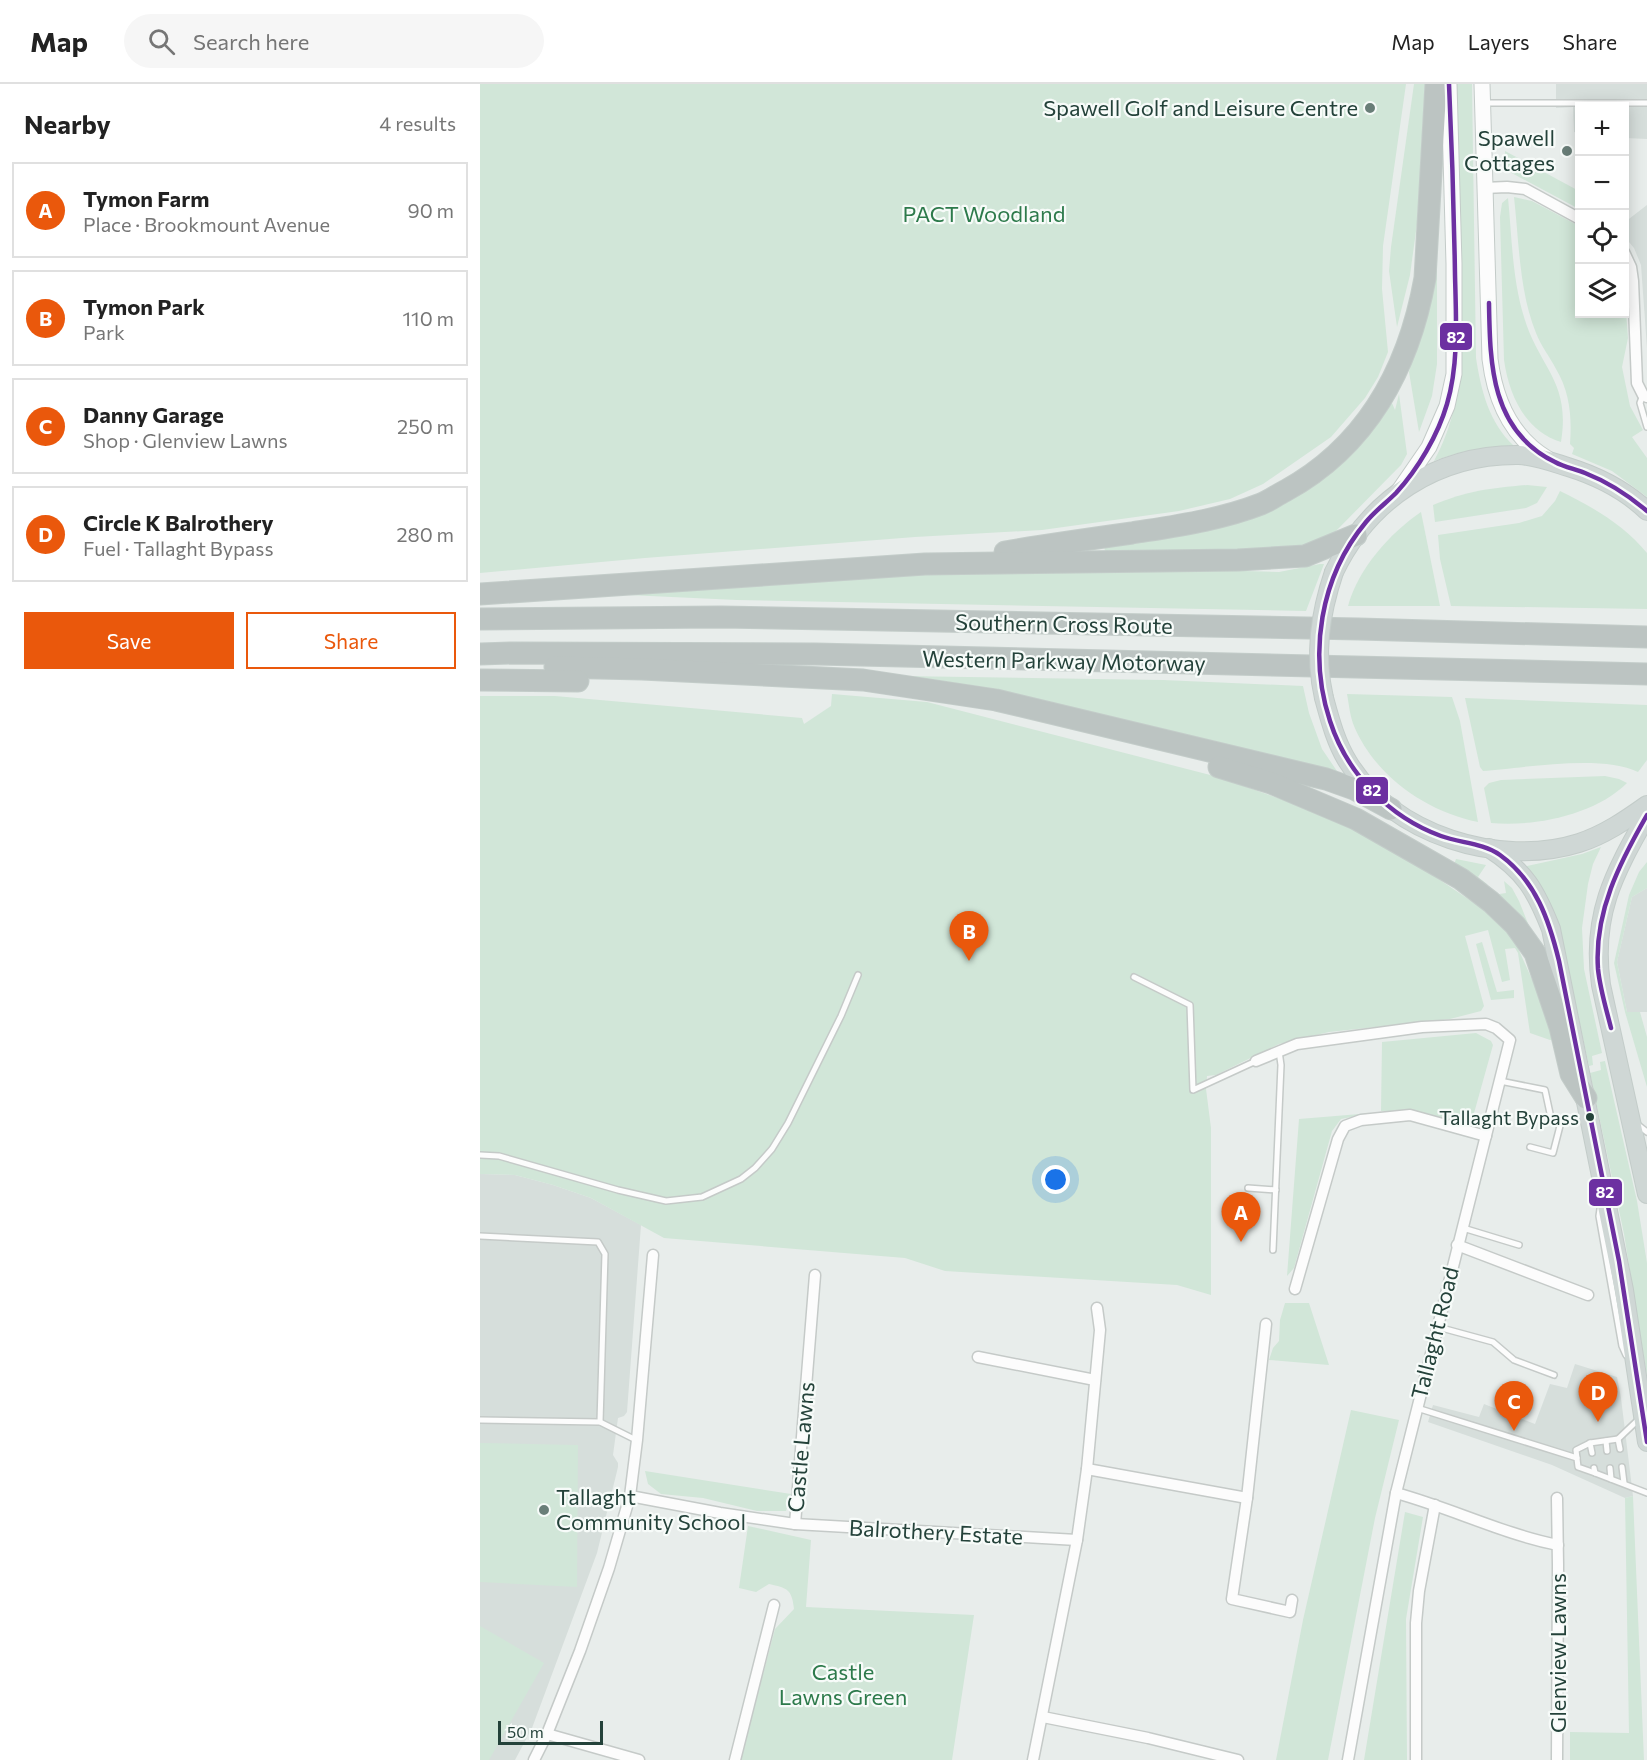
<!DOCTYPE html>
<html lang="en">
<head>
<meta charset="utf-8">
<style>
  :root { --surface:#fff; --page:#f6f6f6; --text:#222; --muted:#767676; --line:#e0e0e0; --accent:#ea580c }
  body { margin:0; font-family:Commissioner,sans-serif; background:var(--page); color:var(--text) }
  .controls { position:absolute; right:18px; top:18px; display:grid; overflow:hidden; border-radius:0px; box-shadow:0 3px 15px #0003 }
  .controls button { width:54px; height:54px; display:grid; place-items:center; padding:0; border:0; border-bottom:2px solid var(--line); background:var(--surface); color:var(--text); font:30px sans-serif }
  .scale { position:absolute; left:18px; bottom:15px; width:105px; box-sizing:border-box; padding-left:6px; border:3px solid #24423a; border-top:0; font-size:16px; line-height:21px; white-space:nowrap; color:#24423a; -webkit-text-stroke:4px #f7fbf9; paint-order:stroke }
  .you { position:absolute; left:576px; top:1096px; width:21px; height:21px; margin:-15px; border:4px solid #fff; border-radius:50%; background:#1a73e8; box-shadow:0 0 0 9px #1a73e833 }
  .badge { display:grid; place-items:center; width:39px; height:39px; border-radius:50%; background:var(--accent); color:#fff; font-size:20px; font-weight:700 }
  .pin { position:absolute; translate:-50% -50px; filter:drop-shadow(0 2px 3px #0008) }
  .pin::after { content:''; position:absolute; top:32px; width:21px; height:18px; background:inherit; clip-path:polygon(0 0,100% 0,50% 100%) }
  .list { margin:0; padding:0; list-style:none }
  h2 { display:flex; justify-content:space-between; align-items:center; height:78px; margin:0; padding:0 24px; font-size:26px }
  h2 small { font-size:20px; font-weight:400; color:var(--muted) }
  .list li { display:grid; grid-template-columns:39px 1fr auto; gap:18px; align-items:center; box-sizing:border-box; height:96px; margin:0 12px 12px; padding:0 12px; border:2px solid var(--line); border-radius:0px }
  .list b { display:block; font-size:22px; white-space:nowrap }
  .list p { margin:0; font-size:20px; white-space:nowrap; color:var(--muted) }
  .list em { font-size:20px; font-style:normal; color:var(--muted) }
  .actions { display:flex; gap:12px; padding:18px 24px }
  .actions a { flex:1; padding:14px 0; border:2px solid var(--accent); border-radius:0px; text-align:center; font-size:21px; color:var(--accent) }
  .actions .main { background:var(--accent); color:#fff }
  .icon { flex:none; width:33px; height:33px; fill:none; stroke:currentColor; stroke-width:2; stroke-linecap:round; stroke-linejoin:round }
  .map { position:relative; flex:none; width:1167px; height:1676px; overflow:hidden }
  header { display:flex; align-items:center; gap:36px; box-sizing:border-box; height:84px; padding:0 30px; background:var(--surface); border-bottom:2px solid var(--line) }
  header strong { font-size:28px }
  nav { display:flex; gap:33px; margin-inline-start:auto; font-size:21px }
  .search { width:420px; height:54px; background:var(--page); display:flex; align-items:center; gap:15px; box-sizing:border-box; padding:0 21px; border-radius:33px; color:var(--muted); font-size:22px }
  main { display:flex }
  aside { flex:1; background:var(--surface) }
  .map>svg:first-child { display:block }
</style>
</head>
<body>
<header>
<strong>Map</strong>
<div class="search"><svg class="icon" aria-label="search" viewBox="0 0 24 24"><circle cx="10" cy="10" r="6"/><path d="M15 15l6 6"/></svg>Search here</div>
<nav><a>Map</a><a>Layers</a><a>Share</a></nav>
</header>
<main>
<aside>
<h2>Nearby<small>4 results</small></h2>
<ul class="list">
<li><span class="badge">A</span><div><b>Tymon Farm</b><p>Place · Brookmount Avenue</p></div><em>90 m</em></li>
<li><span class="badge">B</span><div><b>Tymon Park</b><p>Park</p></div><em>110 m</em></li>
<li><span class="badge">C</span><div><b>Danny Garage</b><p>Shop · Glenview Lawns</p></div><em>250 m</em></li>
<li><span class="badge">D</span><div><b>Circle K Balrothery</b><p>Fuel · Tallaght Bypass</p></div><em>280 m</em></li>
</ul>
<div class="actions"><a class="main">Save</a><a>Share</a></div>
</aside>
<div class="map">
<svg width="1167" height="1676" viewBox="0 0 1167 1676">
  <rect width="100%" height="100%" fill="#e8edeb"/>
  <!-- built -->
  <g fill="#d6dedb">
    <polygon points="1076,0 1167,0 1167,55 1145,54 1144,22 1100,22 1099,49 1094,48 1093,23 1076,24"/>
    <polygon points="1167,121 1167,264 1161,181 1154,164 1144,152 1145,138"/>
    <polygon points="1167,804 1167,928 1147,928 1137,878 1152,813"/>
    <polygon points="0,1090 35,1091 73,1101 111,1114 161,1141 147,1328 144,1332 138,1334 133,1371 138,1379 138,1383 117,1469 52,1644 35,1676 0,1676"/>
    <polygon points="1095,1280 1137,1293 1141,1314 1153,1412 1145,1414 1072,1381 948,1338 953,1321 999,1333 1004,1320 1055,1340 1070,1300 1087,1304"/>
  </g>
  <!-- green -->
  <g fill="#d1e6d8">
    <polygon points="0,0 926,0 903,162 902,205 908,268 898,293 885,314 851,353 783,400 750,415 699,427 562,446 435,453 165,474 0,489"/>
    <polygon points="934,0 945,0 937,140 930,191 917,243 909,187 911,163"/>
    <path d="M976,0H992L996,274C1001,306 1009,339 1034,362C1007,362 980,367 954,377C972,344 978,312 982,276Z"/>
    <polygon points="1025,67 1099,107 1099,125 1028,87 1025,78"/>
    <path d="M1034,113L1052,117L1099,142L1100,230H1144L1145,214L1148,254L1142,283L1150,322L1163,346L1152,353L1167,374V413L1132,387L1092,370L1094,364L1090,360C1092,334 1090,308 1076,285C1070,273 1061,262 1056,249C1039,207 1039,157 1034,113Z"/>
    <path d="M1028,114C1032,153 1032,194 1044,233C1059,284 1091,297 1081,358C1045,347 1029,311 1024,276L1020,133L1022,119Z"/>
    <polygon points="957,123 957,280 952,312 939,348 929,288 943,228"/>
    <polygon points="919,310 927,370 921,381 855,448 837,458 812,466 625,468 624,460 717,447 882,355 912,319 915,326"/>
    <path d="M1047,401L1067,403L1057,419L1046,424L955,438L953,421C987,407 1011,404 1047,401Z"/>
    <path d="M1080,407C1113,423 1144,441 1167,469V525L971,522L960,475L958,451L1039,439L1062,432L1075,417Z"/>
    <path d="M941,428L960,522H868C878,485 909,450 941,428Z"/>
    <polygon points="840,480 844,480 826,527 257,516 148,511 445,490 661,484 799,488"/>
    <polygon points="421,592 683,596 823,602 829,629 842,665 861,693"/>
    <polygon points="352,610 447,618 738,693 809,718 871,744 954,792 1000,823 1024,845 1037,862 1068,931 1076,955 1070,956 1050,949 1038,869 1035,864 1025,865 1030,896 1022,898 1008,846 985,852 1004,922 1001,927 970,935 849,948 799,960 736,991 727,992 726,1005 731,1044 731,1211 697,1201 465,1187 425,1174 184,1154 111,1114 73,1101 35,1091 0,1090 0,612 75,612 322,634 324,640 351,622"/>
    <path d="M867,610L972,613L980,637L998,738C947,728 895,692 874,642C870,632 869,621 867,610Z"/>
    <path d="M985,614L1167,621V676L1158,688C1122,670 1043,684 1003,687L1000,683Z"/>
    <path d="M1125,692L1139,695L1147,699C1115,731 1054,743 1011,739L1004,704L1009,699L1021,696Z"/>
    <polygon points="1121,763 1113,780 1108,800 1102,844 1104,885 1122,969 1112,972 1113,981 1109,982 1085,870 1077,841 1046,785 1047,782 1102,770"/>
    <polygon points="976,775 1006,781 998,793 1007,800 1013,811 1026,809 1024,797 1032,804 1039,817 1053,852 972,786"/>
    <polygon points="1167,778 1167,804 1152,813 1137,878 1147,928 1160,928 1167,953 1167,1003 1145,928 1134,879 1149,811 1159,788"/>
    <polygon points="1002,858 1017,908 1034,906 1034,914 1011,916 996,860"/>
    <polygon points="996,949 1011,957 1013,961 991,1040 927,1029 901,1027 902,958"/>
    <polygon points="1125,977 1157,1117 1167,1179 1167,1292 1144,1150 1110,989 1121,986 1120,978"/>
    <polygon points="892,1029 861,1035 852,1047 814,1184 807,1192 819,1035"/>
    <polygon points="805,1219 829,1219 849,1281 789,1276 793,1264 799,1257 800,1236"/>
    <polygon points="871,1326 919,1336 895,1434 848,1676 796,1676 823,1536"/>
    <polygon points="0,1359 98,1361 97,1503 0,1498"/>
    <polygon points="165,1387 311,1410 306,1427 277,1427 223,1414 181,1410 168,1400"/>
    <polygon points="1153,1412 1164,1676 1090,1676 1090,1648 1149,1649 1145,1414"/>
    <polygon points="925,1428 943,1433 926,1535 927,1676 884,1676"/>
    <path d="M268,1442L331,1456L326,1523L494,1531L472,1676H260L295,1545L314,1525C312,1505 307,1504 289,1500L276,1508L259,1504Z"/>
    <polygon points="0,1542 64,1579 9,1676 0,1676"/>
  </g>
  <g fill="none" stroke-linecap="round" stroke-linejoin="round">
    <!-- lane casing -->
    <g stroke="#c5cac8" stroke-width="8">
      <g id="lane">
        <polyline points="1004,19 1167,19"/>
        <polyline points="1163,311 1160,319 1167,343"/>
        <polyline points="654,893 710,921 713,1006 776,977"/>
        <polyline points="1020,997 1065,1006 1071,1034 1081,1038 1073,1069 1050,1063"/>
        <polyline points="1158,1041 1167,1048"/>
        <polyline points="0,1071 19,1072 138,1106 186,1117 222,1113 261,1095 275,1084 292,1065 308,1039 361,932 378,891"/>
        <polyline points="768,1104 796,1106"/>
        <polyline points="1120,1125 1119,1132 1142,1262 1146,1271"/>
        <polyline points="983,1144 1039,1161"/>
        <polyline points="0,1152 118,1158 125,1170 120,1338"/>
        <polyline points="793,1166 801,981 799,967"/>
        <polyline points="958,1243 1013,1258 1034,1276 1074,1291"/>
        <polyline points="937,1324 1097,1374"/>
        <polyline points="0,1336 120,1338 156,1356"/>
        <polyline points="1138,1355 1140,1365"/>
        <polyline points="1126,1357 1127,1367"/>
        <polyline points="1110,1359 1096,1366 1098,1383 1115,1389"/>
        <polyline points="1112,1369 1110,1359 1138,1355 1159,1335"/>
        <polyline points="1142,1383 1144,1399"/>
        <polyline points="1114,1384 1115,1389 1167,1409"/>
        <polyline points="1130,1384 1131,1395"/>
      </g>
    </g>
    <!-- street casing -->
    <g stroke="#c5cac8" stroke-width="13">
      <g id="street">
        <polyline points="1004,104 1027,103 1045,105 1100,135"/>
        <polyline points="1144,168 1151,183 1153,197 1157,299 1163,311 1167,313"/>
        <polyline points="776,977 817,960 942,943 1006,940 1016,944 1030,956 916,1409 868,1676"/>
        <polyline points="977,1161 1108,1211"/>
        <polyline points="815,1205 858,1055 865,1042 881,1036 930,1031 1006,1052"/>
        <polyline points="786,1240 767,1414 752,1515 810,1528 812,1516"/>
        <polyline points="498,1273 615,1296"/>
        <polyline points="607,1385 767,1414"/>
        <path d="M916,1409C971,1424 1023,1450 1078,1461"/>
        <polyline points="150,1412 240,1429 315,1440 597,1456"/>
        <polyline points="1077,1414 1078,1481 1077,1676"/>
        <polyline points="315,1440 335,1191"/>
        <polyline points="563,1633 668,1654 758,1676"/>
        <polyline points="67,1650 159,1676"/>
        <polyline points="54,1676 67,1650 100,1567 129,1484 150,1412 157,1356 173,1171"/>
        <polyline points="255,1676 294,1521"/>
        <polyline points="553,1676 597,1456 607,1385 620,1246 617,1224"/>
        <polyline points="936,1676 936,1539 939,1507 955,1421"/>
      </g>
    </g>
    <!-- secondary casing -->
    <g stroke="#c3cbc8" stroke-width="17">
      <g id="secondary">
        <path d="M1002,0L1010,275C1015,316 1031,353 1068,375"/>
        <polyline points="918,408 949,363 967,322 974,290 974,180 969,0"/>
      </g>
    </g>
    <!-- primary casing -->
    <g stroke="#c3ccc9" stroke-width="20">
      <g id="primary">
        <path d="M854,488C889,415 957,370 1039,371C1056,372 1072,378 1088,383C1117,392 1145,406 1167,427"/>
        <path d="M844,614C850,636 856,659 868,678C912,751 1020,784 1099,759C1124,751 1146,736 1167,721"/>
        <path d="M1167,731C1134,790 1111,830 1121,901L1167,1110"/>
        <path d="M1009,764C1045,787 1056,807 1071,845L1144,1206L1167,1358"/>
      </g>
    </g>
    <!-- highway casing -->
    <g stroke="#c3ccc9" stroke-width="23">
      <g id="highway">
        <path d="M525,468C567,461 609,455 652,449C695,442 740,436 781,420C789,417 797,411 805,407C887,362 929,284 945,194L956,0"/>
        <polyline points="0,510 445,480 758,476 825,472 876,451"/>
        <polyline points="0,535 241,533 879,545 1167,553"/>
        <polyline points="0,570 32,569 336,570 1167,590"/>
        <polyline points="75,583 162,585 383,596 516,616 846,695 874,705 911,725"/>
        <polyline points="0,596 98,597"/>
        <polyline points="739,683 791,699 876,735 981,795 1011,818 1035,841 1055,869 1080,943 1091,990 1106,1014"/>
      </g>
    </g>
    <!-- lane -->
    <use href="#lane" stroke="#fcfcfc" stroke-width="5"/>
    <!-- street -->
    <use href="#street" stroke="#fcfcfc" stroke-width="10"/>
    <!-- secondary -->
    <use href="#secondary" stroke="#fcfcfc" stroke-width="15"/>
    <!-- primary -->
    <use href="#primary" stroke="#cfd7d5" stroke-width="18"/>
    <!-- highway -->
    <use href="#highway" stroke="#bcc4c2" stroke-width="21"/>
    <!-- primary-bridge casing -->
    <g stroke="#c3ccc9" stroke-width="20" stroke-linecap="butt">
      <path id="primary-bridge" d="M844,614C834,570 840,530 854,488"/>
    </g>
    <!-- primary-bridge -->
    <use href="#primary-bridge" stroke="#cfd7d5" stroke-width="18"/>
    <!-- bus-1 casing -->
    <g stroke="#f7fbf9" stroke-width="9">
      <g id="bus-1">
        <path d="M969,0C972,64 974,128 975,191C976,234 979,279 967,320C958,351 938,385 916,409C906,419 895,427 886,438C840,493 828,570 850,637C867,690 909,733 961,752C980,759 1003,759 1020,771C1056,797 1069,836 1079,877L1139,1177L1167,1358"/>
        <path d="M1009,219C1010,281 1011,347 1075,378C1084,383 1095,385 1105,389C1128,398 1148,411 1167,427"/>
        <path d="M1131,944C1126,924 1120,905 1118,885C1114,828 1140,778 1167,731"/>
      </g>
    </g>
    <!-- bus-1 -->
    <use href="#bus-1" stroke="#6c30a1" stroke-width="4.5"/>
  </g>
  <!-- markers -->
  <g fill="#697e78" stroke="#f7fbf9" stroke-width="2">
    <circle cx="890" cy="24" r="6"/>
    <circle cx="1087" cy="67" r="6"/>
    <circle cx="64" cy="1426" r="6"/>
  </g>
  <circle fill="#24423a" stroke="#f7fbf9" stroke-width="2" cx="1110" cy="1033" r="5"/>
  <g text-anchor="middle" stroke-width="4.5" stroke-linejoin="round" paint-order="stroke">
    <!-- bus labels -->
    <g font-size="20" fill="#24423a" stroke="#f7fbf9" text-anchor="end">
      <text x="1099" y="1041">Tallaght Bypass</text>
    </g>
    <!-- poi labels -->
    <g font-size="22" fill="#24423a" stroke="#f7fbf9" text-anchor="end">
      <text x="878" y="32">Spawell Golf and Leisure Centre</text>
      <text x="1075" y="62">Spawell<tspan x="1075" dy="25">Cottages</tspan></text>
      <text x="76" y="1421" text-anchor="start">Tallaght<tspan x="76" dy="25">Community School</tspan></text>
    </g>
    <!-- park labels -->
    <g font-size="22" fill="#2d7a4b" stroke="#f7fbf9">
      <text x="504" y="138">PACT Woodland</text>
      <text x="363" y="1596">Castle<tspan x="363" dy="25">Lawns Green</tspan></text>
    </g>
    <!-- street labels -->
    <g font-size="22" fill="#24423a" stroke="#f7fbf9">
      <text transform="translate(584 540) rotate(1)" y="8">Southern Cross Route</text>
      <text transform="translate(584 577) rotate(1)" y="8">Western Parkway Motorway</text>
      <text transform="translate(955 1249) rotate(-76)" y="8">Tallaght Road</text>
      <text transform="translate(321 1363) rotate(-85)" y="8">Castle Lawns</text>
      <text transform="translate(456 1448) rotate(3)" y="8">Balrothery Estate</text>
      <text transform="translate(1078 1569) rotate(-90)" y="8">Glenview Lawns</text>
    </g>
  </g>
  <g stroke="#f7fbf9" stroke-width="2">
    <rect x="959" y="238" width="34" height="29" rx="6" fill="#6c30a1"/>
    <rect x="875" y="692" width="34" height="29" rx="6" fill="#6c30a1"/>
    <rect x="1108" y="1094" width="35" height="29" rx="6" fill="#6c30a1"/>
  </g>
  <g font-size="16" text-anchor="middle" font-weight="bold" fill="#fff">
    <text x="976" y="259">82</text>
    <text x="892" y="712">82</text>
    <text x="1125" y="1114">82</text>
  </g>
</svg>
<div class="controls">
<button>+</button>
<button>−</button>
<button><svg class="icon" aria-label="locate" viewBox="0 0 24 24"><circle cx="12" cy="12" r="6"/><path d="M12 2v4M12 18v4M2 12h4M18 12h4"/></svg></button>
<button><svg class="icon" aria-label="layers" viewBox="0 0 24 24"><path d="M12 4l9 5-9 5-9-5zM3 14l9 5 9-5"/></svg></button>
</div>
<div class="scale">50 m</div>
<div class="you"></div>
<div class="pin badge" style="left:761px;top:1158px">A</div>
<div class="pin badge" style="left:489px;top:877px">B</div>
<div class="pin badge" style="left:1034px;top:1347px">C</div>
<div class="pin badge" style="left:1118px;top:1338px">D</div>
</div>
</main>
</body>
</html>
